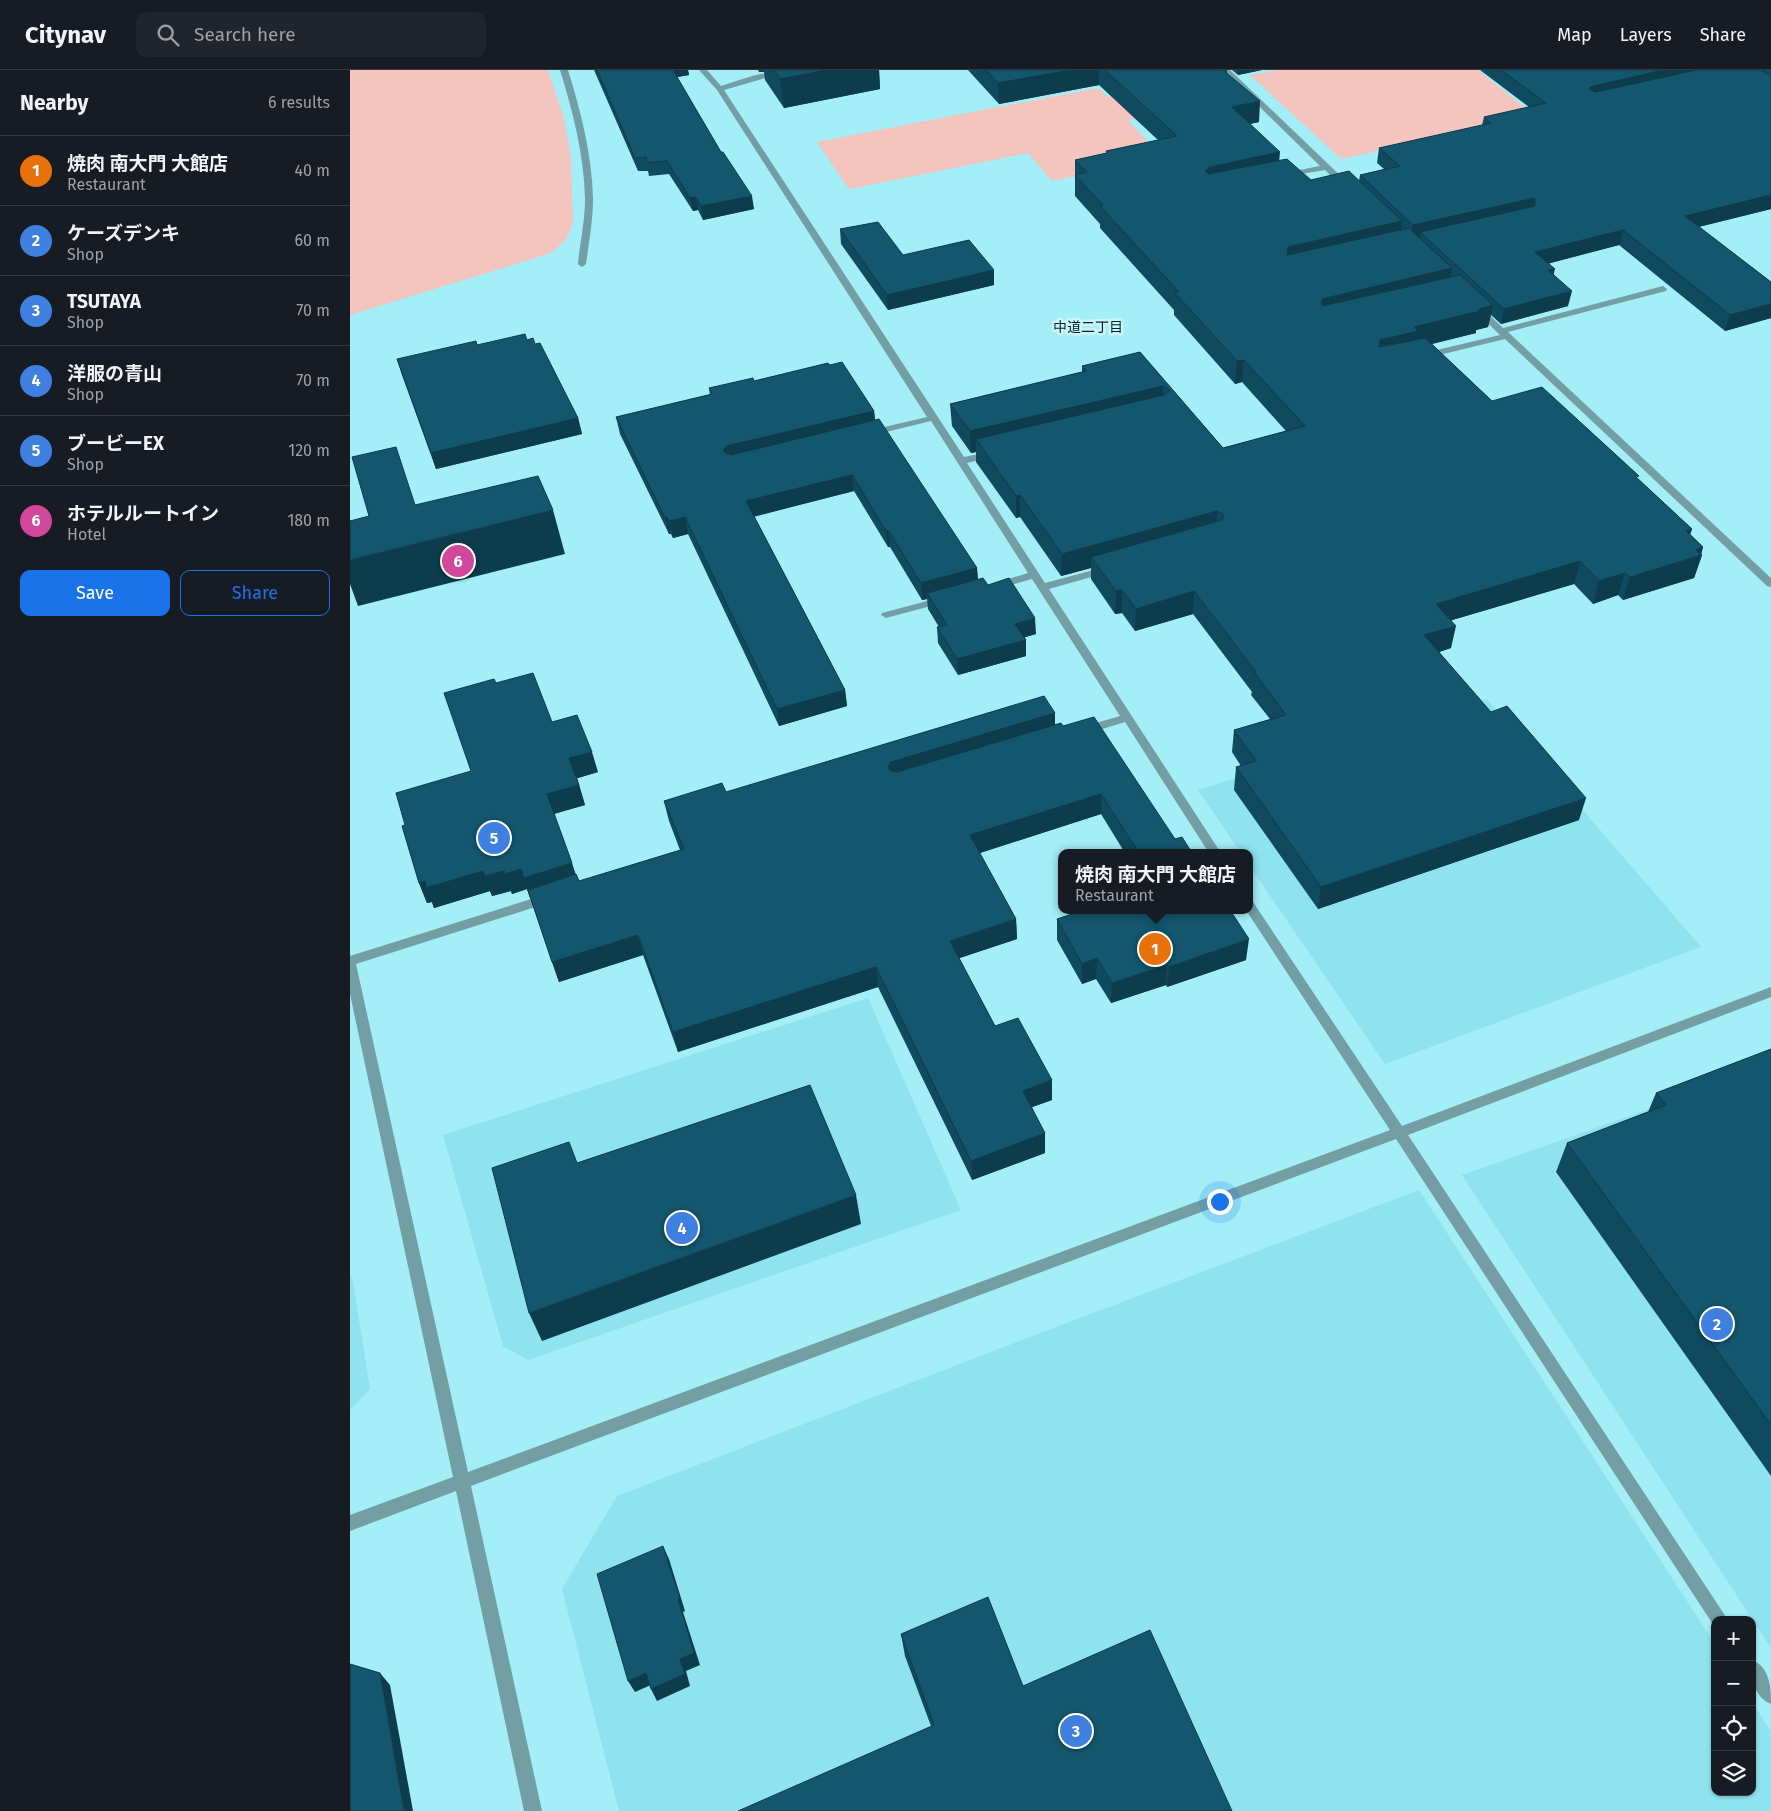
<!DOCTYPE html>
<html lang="en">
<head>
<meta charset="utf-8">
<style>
  :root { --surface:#171b24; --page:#20242c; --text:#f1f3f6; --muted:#9ea1a6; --line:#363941; --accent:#1a73e8 }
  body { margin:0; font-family:"Fira Sans","Noto Sans JP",sans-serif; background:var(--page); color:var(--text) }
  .controls { position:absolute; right:15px; bottom:15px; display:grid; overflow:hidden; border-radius:10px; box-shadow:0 1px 4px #0004 }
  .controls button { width:45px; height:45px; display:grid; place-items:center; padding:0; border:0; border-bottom:1px solid var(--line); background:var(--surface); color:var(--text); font:25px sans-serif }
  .you { position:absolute; left:869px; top:1131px; width:18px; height:18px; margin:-12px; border:4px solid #fff; border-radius:50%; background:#1a73e8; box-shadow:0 0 0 8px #1a73e833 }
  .badge { display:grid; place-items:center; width:32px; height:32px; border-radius:50%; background:var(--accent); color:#fff; font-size:16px; font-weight:700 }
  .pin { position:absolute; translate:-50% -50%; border:2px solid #fff; box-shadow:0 1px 5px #0006 }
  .popup { position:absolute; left:708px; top:779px; width:195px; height:65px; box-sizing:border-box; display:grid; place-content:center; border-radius:10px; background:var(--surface); filter:drop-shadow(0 1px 4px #0005); font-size:16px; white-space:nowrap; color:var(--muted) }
  .popup b { font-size:19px; color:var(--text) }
  .popup::after { content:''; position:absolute; left:50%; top:100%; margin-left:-10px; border:10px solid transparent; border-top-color:var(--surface) }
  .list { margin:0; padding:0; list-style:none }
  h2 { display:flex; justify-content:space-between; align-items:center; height:65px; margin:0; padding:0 20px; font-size:21px }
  h2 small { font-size:16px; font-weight:400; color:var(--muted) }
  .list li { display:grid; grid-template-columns:32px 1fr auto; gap:15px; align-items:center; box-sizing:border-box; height:70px; padding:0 20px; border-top:1px solid var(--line) }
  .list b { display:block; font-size:19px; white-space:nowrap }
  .list p { margin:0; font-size:16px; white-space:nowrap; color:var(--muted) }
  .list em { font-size:16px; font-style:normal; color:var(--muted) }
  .actions { display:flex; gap:10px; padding:15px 20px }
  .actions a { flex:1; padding:11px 0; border:1px solid var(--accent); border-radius:10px; text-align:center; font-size:18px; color:var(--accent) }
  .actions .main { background:var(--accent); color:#fff }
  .icon { flex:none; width:28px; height:28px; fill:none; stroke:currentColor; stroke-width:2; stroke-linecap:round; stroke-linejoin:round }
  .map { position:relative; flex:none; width:1421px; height:1741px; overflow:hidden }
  header { display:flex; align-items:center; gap:30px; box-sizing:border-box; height:70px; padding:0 25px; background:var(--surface); border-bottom:1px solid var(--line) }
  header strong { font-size:24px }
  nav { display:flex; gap:28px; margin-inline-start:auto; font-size:18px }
  .search { width:350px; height:45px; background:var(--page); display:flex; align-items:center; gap:12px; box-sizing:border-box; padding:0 18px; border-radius:10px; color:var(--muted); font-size:19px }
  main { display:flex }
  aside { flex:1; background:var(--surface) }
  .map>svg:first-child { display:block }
</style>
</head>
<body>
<header>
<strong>Citynav</strong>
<div class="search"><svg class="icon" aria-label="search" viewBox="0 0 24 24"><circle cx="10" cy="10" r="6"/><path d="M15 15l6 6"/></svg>Search here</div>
<nav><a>Map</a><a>Layers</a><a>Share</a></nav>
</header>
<main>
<aside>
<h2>Nearby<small>6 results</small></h2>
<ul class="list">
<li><span class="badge" style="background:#e8710a">1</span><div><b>焼肉 南大門 大館店</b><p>Restaurant</p></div><em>40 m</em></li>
<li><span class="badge" style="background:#3f7fe0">2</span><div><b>ケーズデンキ</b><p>Shop</p></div><em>60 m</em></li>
<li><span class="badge" style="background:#3f7fe0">3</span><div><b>TSUTAYA</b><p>Shop</p></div><em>70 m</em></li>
<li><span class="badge" style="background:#3f7fe0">4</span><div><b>洋服の青山</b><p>Shop</p></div><em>70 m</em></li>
<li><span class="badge" style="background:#3f7fe0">5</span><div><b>ブービーEX</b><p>Shop</p></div><em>120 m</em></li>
<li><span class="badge" style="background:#d1479c">6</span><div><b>ホテルルートイン</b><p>Hotel</p></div><em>180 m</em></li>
</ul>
<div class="actions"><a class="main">Save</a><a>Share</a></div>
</aside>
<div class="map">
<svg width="1421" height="1741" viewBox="0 0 1421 1741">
  <rect width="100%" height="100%" fill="#a4eef8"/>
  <!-- built -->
  <g fill="#8ee3ef">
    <polygon points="1137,629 1351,877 1035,994 899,795 899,783 891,783 848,720"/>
    <polygon points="518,928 611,1140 178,1290 153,1276 93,1065"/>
    <polygon points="1421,996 1421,1578 1112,1105"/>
    <polygon points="1069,1120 1365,1574 1365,1722 1402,1722 1402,1632 1421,1661 1421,1741 269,1741 212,1519 267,1426 669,1271"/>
    <polygon points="0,1206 2,1206 20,1319 0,1340"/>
  </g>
  <!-- green -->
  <g fill="#f4c4be">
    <polygon points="0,0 198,0 214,48 221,89 223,152 216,170 201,183 0,245"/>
    <polygon points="927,0 1128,0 1187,47 991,89 900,5"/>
    <polygon points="864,6 887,29 778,50 813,88 702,111 678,83 499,119 467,72 748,18 758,27"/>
  </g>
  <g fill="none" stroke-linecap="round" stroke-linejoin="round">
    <!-- minor -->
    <g fill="#729ea4" fill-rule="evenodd">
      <path d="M210,0H218C231,42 242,85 243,129C243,150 239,172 236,194L232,197L228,194C230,172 235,151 235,129C234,85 223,42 210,0Z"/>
      <path d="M349,0H357L371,16C395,8 418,0 443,0L374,20L614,387L643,381L648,384L646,386L617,393L695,513L755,497L760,500L759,502L699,519L871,783H859L775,652L733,665L729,664L727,661L729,658L770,646L682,509L646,519L641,516L642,514L678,503L581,351L520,366L515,363L517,361L577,347L367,20Z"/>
      <polygon points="872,0 880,0 999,114 999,118 993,118 975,100 934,107 934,103 970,96"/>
      <polygon points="1313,216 1317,219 1316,221 1158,262 1421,508 1421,517 1417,516 1155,269 1073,289 1068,286 1070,284 1150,265 1125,241 1125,237 1131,237 1153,258"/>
      <polygon points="592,527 596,528 597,530 596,532 536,548 531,545 532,543"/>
      <polygon points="197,824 201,826 203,829 201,832 6,894 118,1402 1040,1060 896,840 899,840 899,830 903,832 1052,1056 1421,917 1421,927 1058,1065 1378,1550 1365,1550 1364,1556 1046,1069 121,1416 192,1741 174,1741 106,1421 0,1461 0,1445 103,1407 0,924 0,886"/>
      <path d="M1402,1590C1420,1597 1421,1618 1421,1634C1403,1627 1402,1607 1402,1590Z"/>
    </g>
  </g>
  <!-- wall -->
  <g fill="#104a5e">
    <polygon points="244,0 338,0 339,5 327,7 404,139 353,150 348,140 343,141 319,104 299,106 298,101 288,101"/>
    <polygon points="408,0 529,0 530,19 434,38 415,10 414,2 409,2"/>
    <polygon points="618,0 877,0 877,3 909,52 900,54 929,90 961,110 1009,111 1010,105 1034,99 1027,93 1029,78 1132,55 1134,47 1179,37 1130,0 1421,0 1421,139 1349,157 1421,212 1421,248 1375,261 1269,175 1199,193 1218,236 1151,254 1141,245 1138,257 1126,260 1126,263 1082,274 1142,331 1288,409 1342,459 1340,464 1353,477 1351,484 1352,485 1344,508 1273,530 1268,525 1243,534 1224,514 1102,550 1101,578 1089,582 1229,750 968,839 884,720 886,697 891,696 882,682 884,660 920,649 901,625 902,622 843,544 785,561 772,543 765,544 741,509 741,498 711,506 670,447 666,448 626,392 626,382 621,383 602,356 600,334 732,302 732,296 790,282 873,378 936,361 892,312 885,314 824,245 824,240 750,158 750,154 725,126 725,90 756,83 756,81 808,70 749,15 649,34"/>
    <polygon points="882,0 912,0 888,5"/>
    <polygon points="490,159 553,185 644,200 644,215 538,240 491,174"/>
    <polygon points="177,270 185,274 228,348 232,364 86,399 52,305 47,289 127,275"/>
    <polygon points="480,295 524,341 525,350 627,498 628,509 638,515 686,564 674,567 676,570 676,586 608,605 588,573 587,557 589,557 578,539 577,529 572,530 540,477 538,477 504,421 404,446 495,620 497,636 429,656 338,464 323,468 321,464 319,464 270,364 266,347 360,325 359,318 404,311"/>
    <polygon points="146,613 202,652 248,702 227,708 235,735 204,744 226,805 229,811 330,780 319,751 314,731 376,722 705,643 705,654 713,656 825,769 842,783 775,783 751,744 629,783 666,849 667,869 609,888 645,956 702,1010 702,1030 682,1037 695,1083 622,1110 528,917 328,982 293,885 209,912 177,819 162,824 161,821 142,826 140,821 84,838 82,832 77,833 69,813 55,755 121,701"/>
    <polygon points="707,849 896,890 817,917 816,915 761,933 746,909 732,914 707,870"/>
    <polygon points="1421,979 1421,1406 1206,1102 1217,1073 1298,1042 1306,1023"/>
    <polygon points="551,1564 673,1616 581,1656 555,1586"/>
  </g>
  <!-- shaded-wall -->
  <g fill="#0d3c4c">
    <polygon points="321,0 338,0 339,5 322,8"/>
    <polygon points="409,0 413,0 414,2 409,2"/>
    <polygon points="477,0 529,0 530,19 434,38 430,9"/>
    <polygon points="721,0 749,0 749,15 649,34 648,13"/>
    <polygon points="888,0 912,0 888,5"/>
    <polygon points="1313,0 1370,0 1236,32 1240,17"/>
    <polygon points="910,31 909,52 880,58 882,37"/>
    <polygon points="930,82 928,103 859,118 855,101 860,97"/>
    <polygon points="1421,125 1421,139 1331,161 1335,146"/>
    <polygon points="402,126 404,139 353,150 351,136"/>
    <polygon points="346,127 348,140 343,141 340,128"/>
    <polygon points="1185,128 1182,144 1070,162 1069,168 1061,170 1063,155"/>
    <polygon points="1052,151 1048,173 936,199 938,177"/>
    <polygon points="1273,160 1269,175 1182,198 1185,182"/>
    <polygon points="1102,198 1098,220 970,251 972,229"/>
    <polygon points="1205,199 1201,214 1198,200"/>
    <polygon points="644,200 644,215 538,240 537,225"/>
    <polygon points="1222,221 1218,236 1151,254 1154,239"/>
    <polygon points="1421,234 1421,248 1375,261 1380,245"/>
    <polygon points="1143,235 1138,257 1126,260 1126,263 1065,278 1027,292 1030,270 1064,257"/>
    <polygon points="894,290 892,312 885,314 887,291"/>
    <polygon points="813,316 812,338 626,369 626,382 621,383 620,361"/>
    <polygon points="524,341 526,358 377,396 374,379 377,376"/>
    <polygon points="228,348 232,364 86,399 81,383"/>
    <polygon points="502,405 504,421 399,448 396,431"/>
    <polygon points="670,425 670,447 666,448 666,426"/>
    <polygon points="203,440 215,484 8,536 0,514 0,490"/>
    <polygon points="867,441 866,464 741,487 741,498 711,506 712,484"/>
    <polygon points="317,447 321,464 319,464 315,448"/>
    <polygon points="335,447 338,464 323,468 319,451"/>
    <polygon points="1342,459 1334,482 1336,461"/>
    <polygon points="538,460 540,477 538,477 536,461"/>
    <polygon points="1353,477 1351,485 1352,485 1344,508 1273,530 1280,507 1346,480"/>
    <polygon points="1230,491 1224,514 1082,556 1086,534"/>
    <polygon points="627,498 628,515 577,523 577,529 572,530 571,513"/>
    <polygon points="1275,503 1268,525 1243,534 1249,511"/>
    <polygon points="772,520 772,543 765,544 766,521"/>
    <polygon points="844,521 843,544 785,561 786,539"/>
    <polygon points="685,548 686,564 666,570 665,554"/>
    <polygon points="1106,556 1101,578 1070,588 1074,565"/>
    <polygon points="676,570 676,586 608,605 607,589"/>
    <polygon points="495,620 497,636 429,656 427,639"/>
    <polygon points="705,643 705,664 543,712 538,697 541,692"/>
    <polygon points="242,682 248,702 225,709 219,688"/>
    <polygon points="229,715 235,735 203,744 197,724"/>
    <polygon points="751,724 751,744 621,786 620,765"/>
    <polygon points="1236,728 1229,750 968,839 971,817"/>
    <polygon points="222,793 228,813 180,828 177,819 162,824 161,821 142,826 140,821 84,838 82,832 77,833 69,813 75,811 133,801 171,799"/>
    <polygon points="666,849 667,869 601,891 600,871"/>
    <polygon points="288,865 293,885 209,912 202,892"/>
    <polygon points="899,869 896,890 817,917 819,897"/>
    <polygon points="747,888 746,909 732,914 732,894"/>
    <polygon points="817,895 816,915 761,933 762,913"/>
    <polygon points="526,897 528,917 328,982 323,962"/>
    <polygon points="702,1010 702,1030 674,1040 673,1021"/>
    <polygon points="695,1063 695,1083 622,1110 621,1091"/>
    <polygon points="506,1125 511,1154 192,1271 179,1243"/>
    <polygon points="313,1476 319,1489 335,1541 333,1542 350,1595 336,1601 340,1616 307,1631 301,1619 330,1589 328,1529"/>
    <polygon points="30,1603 40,1615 63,1741 54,1741"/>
    <polygon points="296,1603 303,1614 285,1622 278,1611"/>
  </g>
  <!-- building -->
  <g fill="#13566d" stroke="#0d3c4c">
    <polygon points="247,0 323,0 371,82 373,82 402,126 351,136 346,127 340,128 317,91 297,93 296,87 285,88"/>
    <polygon points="424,0 477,0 430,9"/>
    <polygon points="636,0 721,0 648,13"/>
    <polygon points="755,0 873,0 910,31 882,37 930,82 860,97 855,101 858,104 937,89 961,110 999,101 1052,151 938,177 937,185 1059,158 1102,198 972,229 972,236 1110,205 1143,235 1129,239 1130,241 1064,257 1068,261 1030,270 1029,277 1075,268 1142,331 1192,317 1289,406 1286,407 1342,459 1336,461 1353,477 1346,480 1352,485 1280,507 1275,503 1249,511 1230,491 1086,534 1106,556 1074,565 1141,642 1157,636 1236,728 971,817 886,697 906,691 884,660 936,645 904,602 906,602 844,521 786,539 772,520 766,521 741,487 872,450 874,445 867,441 712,484 670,425 666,426 626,369 814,325 820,320 813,316 620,361 600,334 736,301 732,296 790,282 873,378 955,356 894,290 887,291 825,223 829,222 750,136 753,135 725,105 737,102 725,90 757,83 756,81 827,66"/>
    <polygon points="1151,0 1313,0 1240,17 1240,20 1246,22 1346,0 1411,0 1421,6 1421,125 1335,146 1421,212 1421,234 1380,245 1273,160 1185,182 1205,199 1198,200 1222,221 1154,239 1070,162 1185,136 1185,128 1063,155 1010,105 1050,96 1029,78 1141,53 1134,47 1196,33"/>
    <polygon points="528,152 553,185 619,170 644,200 537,225 490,159"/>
    <polygon points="175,264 177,270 183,268 185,274 190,273 228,348 81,383 47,289 126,271 127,275"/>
    <polygon points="492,292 524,341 377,376 374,379 374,382 381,385 529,349 627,498 571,513 538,460 536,461 502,405 396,431 495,620 427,639 335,447 319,451 317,447 315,448 266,347 362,324 359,318 403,308 404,311 478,293 480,295"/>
    <polygon points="46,377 65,435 188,406 203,440 0,490 0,451 19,446 2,387"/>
    <polygon points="633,508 638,515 659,508 685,548 665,554 676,570 607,589 587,557 597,555 577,523"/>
    <polygon points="183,603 202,652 227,645 242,682 219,688 229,715 197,724 222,793 174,808 171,799 155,804 154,801 135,806 133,801 76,818 75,811 69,813 52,756 55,755 46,723 121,701 94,623 144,609 146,613"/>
    <polygon points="694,626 705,643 541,692 538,697 541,701 547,702 711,653 713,656 744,647 825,769 832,767 842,783 789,783 751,724 620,765 666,849 600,871 645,956 668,948 702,1010 673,1021 695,1063 621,1091 526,897 323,962 288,865 202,892 178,820 226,804 229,811 334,779 314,731 372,713 376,722"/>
    <polygon points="734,840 880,840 899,869 819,897 817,895 762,913 747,888 732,894 707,849"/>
    <polygon points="1421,979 1421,1355 1217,1073 1316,1035 1306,1023"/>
    <polygon points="460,1015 506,1125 179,1243 142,1098 219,1072 227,1093"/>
    <polygon points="313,1476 330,1528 328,1529 344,1583 330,1589 335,1604 301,1619 296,1603 278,1611 247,1504"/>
    <polygon points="638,1527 673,1616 800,1560 882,1741 388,1741 584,1655 551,1564"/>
    <polygon points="0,1594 30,1603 54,1741 0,1741"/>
  </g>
  <g text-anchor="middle" stroke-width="5" stroke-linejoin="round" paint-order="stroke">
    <!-- far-neighbourhood labels -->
    <g font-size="14" fill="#022125" stroke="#cbf5fb">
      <text x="738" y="262">中道二丁目</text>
    </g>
  </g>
</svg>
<div class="controls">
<button>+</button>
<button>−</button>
<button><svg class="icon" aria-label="locate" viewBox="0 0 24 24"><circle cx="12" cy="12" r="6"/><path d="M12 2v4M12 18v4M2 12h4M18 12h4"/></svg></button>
<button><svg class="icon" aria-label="layers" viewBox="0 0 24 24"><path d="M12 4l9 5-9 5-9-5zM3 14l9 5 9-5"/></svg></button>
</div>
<div class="you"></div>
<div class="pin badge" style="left:805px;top:879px;background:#e8710a">1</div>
<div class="popup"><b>焼肉 南大門 大館店</b>Restaurant</div>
<div class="pin badge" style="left:1367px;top:1254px;background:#3f7fe0">2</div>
<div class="pin badge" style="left:726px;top:1661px;background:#3f7fe0">3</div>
<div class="pin badge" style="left:332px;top:1158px;background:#3f7fe0">4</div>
<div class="pin badge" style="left:144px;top:768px;background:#3f7fe0">5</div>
<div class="pin badge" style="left:108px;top:491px;background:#d1479c">6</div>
</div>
</main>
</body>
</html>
